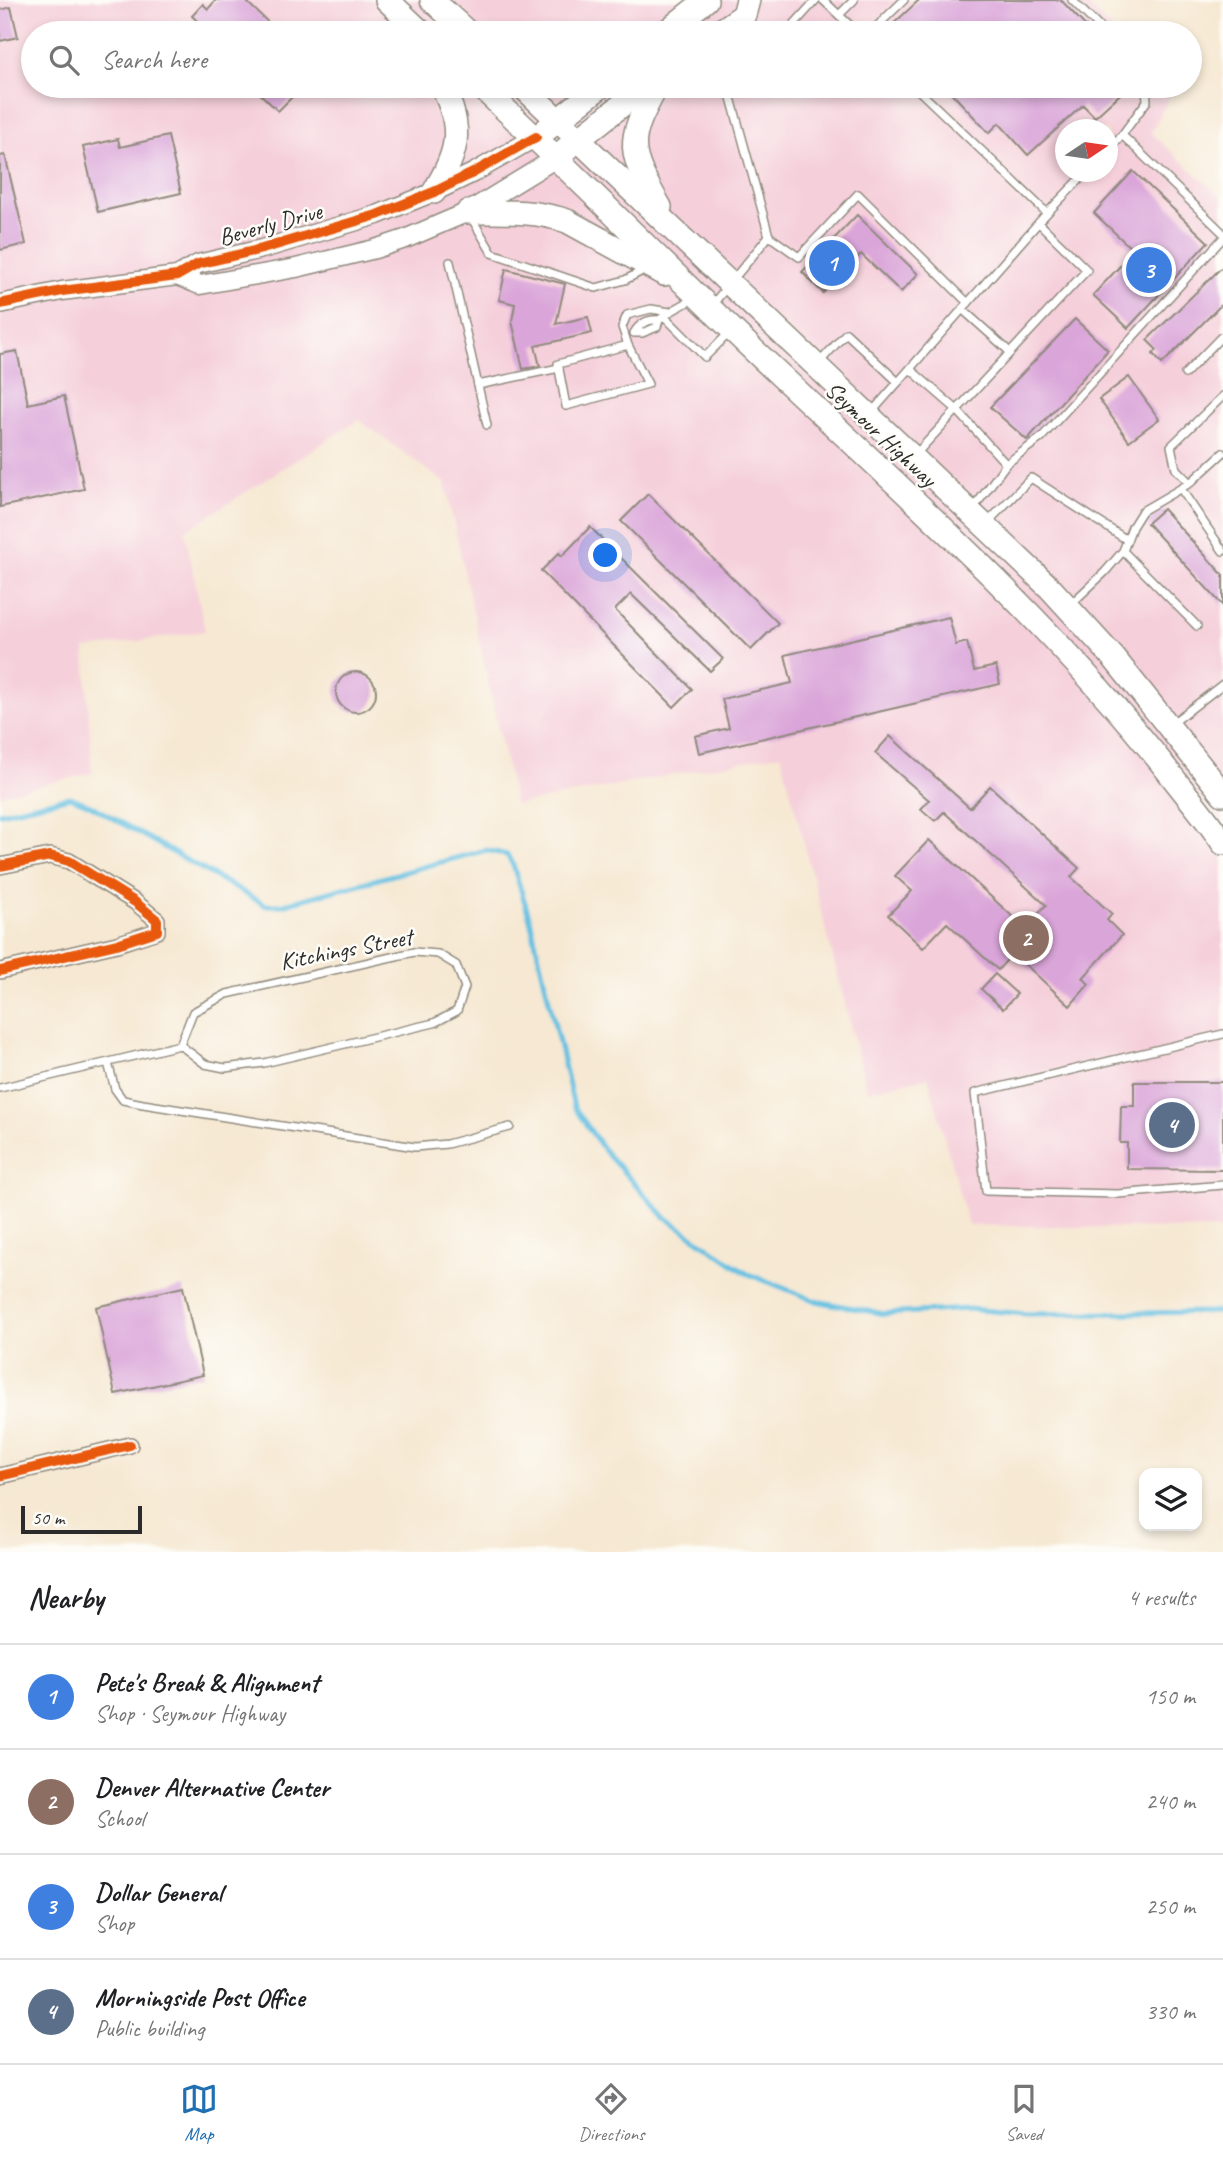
<!DOCTYPE html>
<html lang="en">
<head>
<meta charset="utf-8">
<style>
  :root { --surface:#fff; --page:#f2f2f2; --text:#202124; --muted:#757577; --line:#e0e0e0; --accent:#1f6fb2 }
  body { margin:0; font-family:Caveat,sans-serif; background:var(--page); color:var(--text) }
  .controls { position:absolute; right:21px; bottom:21px; display:grid; overflow:hidden; border-radius:14px; box-shadow:0 4px 10px #0003 }
  .controls button { width:63px; height:63px; display:grid; place-items:center; padding:0; border:0; border-bottom:2px solid var(--line); background:var(--surface); color:var(--text); font:35px sans-serif }
  .compass { position:absolute; left:1055px; top:119px; width:63px; height:63px; border-radius:50%; background:var(--surface); box-shadow:0 4px 10px #0003; rotate:77deg }
  .scale { position:absolute; left:21px; bottom:18px; width:121px; box-sizing:border-box; padding-left:7px; border:4px solid #2b2b2b; border-top:0; font-size:19px; line-height:24px; white-space:nowrap; color:#2b2b2b; -webkit-text-stroke:5px #fdfcf7; paint-order:stroke }
  .you { position:absolute; left:606px; top:556px; width:24px; height:24px; margin:-18px; border:5px solid #fff; border-radius:50%; background:#1a73e8; box-shadow:0 0 0 10px #1a73e833 }
  .badge { display:grid; place-items:center; width:46px; height:46px; border-radius:50%; background:var(--accent); color:#fff; font-size:23px; font-weight:700 }
  .pin { position:absolute; translate:-50% -50%; border:4px solid #fff; box-shadow:0 2px 7px #0006 }
  .list { margin:0; padding:0; list-style:none }
  h2 { display:flex; justify-content:space-between; align-items:center; height:91px; margin:0; padding:0 28px; font-size:30px }
  h2 small { font-size:23px; font-weight:400; color:var(--muted) }
  .list li { display:grid; grid-template-columns:46px 1fr auto; gap:21px; align-items:center; box-sizing:border-box; height:105px; padding:0 28px; border-top:2px solid var(--line) }
  .list b { display:block; font-size:26px; white-space:nowrap }
  .list p { margin:0; font-size:23px; white-space:nowrap; color:var(--muted) }
  .list em { font-size:23px; font-style:normal; color:var(--muted) }
  .icon { flex:none; width:38px; height:38px; fill:none; stroke:currentColor; stroke-width:2; stroke-linecap:round; stroke-linejoin:round }
  .map { position:relative; flex:none; width:1223px; height:1552px; overflow:hidden }
  .search { position:absolute; background:var(--surface); box-shadow:0 4px 10px #0003; left:21px; right:21px; top:21px; height:77px; display:flex; align-items:center; gap:18px; box-sizing:border-box; padding:0 24px; border-radius:38px; color:var(--muted); font-size:26px }
  .sheet { height:511px; background:var(--surface) }
  nav { display:flex; justify-content:space-around; align-items:center; box-sizing:border-box; height:98px; border-top:2px solid var(--line); background:var(--surface); font-size:19px; color:var(--muted) }
  nav a { display:grid; justify-items:center; gap:4px }
  nav .on { color:var(--accent) }
  .map>svg:first-child { display:block }
</style>
</head>
<body>
<div class="map">
<svg width="1223" height="1552" viewBox="0 0 1223 1552">
  <rect width="100%" height="100%" fill="#fdfcf7"/>
  <filter id="ink" filterUnits="userSpaceOnUse"><feTurbulence type="fractalNoise" baseFrequency=".0143" numOctaves="2"/><feDisplacementMap in="SourceGraphic" scale="14" xChannelSelector="R" yChannelSelector="G"/><feConvolveMatrix kernelMatrix="1 2 1 2 8 2 1 2 1" color-interpolation-filters="sRGB"/></filter>
  <filter id="wash" filterUnits="userSpaceOnUse"><feTurbulence type="fractalNoise" baseFrequency=".00686" numOctaves="4" result="noise"/><feDisplacementMap in="SourceGraphic" scale="28" xChannelSelector="R" yChannelSelector="G"/><feGaussianBlur stdDeviation="1.57" result="paint"/><feColorMatrix in="noise" values="0 0 0 0 0 0 0 0 0 0 0 0 0 0 0 0 0 1.4 0 .05"/><feComposite in="paint" operator="in"/></filter>
  <g filter="url(#wash)">
    <rect width="100%" height="100%" fill="#f6e8d2"/>
    <!-- built -->
    <path fill="#f5cfda" fill-rule="evenodd" d="M3,0H1083L1115,33H33V86H1166L1172,92L1151,133L1223,199V1230L968,1225L928,1077L867,1091L781,754L515,805L445,483L359,420L185,531L205,631L85,649L92,773L0,795V1ZM1066,130H1108V172H1066Z"/>
    <g fill="none" stroke-linecap="round" stroke-linejoin="round">
      <!-- stream -->
      <polyline stroke="#64c0e2" stroke-width="5" points="0,813 70,797 90,805 265,905 281,905 486,850 507,855 513,865 530,919 574,1107 606,1153 665,1217 746,1273 816,1301 884,1314 968,1309 1027,1314 1223,1312"/>
    </g>
    <g id="blocks">
      <!-- building -->
      <g fill="#daa5d9">
        <polygon points="216,0 245,0 279,33 210,33 192,16 203,4 208,9"/>
        <polygon points="919,0 1061,0 1092,33 897,33 891,26"/>
        <polygon points="11,7 18,37 0,41 0,10"/>
        <polygon points="252,86 303,86 278,111"/>
        <polygon points="945,86 1129,86 1095,117 1083,105 1028,155 999,123 989,133"/>
        <polygon points="168,136 181,193 98,212 83,147 118,139 120,147"/>
        <polygon points="5,155 26,244 0,250 0,156"/>
        <polygon points="1133,171 1208,242 1128,328 1093,295 1134,251 1094,213"/>
        <polygon points="857,215 918,274 901,292 861,254 823,293 802,272"/>
        <polygon points="1223,266 1223,303 1162,364 1153,354 1157,350 1147,340"/>
        <polygon points="506,269 565,284 556,324 588,317 592,333 535,346 540,366 523,369 512,321 515,304 499,300"/>
        <polygon points="1075,319 1108,350 1027,440 990,407"/>
        <polygon points="17,351 28,404 64,396 84,489 0,507 0,354"/>
        <polygon points="1129,377 1159,419 1129,441 1099,399"/>
        <polygon points="648,494 778,623 751,650 621,521"/>
        <polygon points="1163,509 1223,575 1223,606 1147,523"/>
        <polygon points="590,527 723,659 710,671 631,594 615,610 692,689 674,707 541,571 559,553 562,556"/>
        <polygon points="949,617 956,645 967,642 974,671 996,666 1000,684 699,753 695,736 729,728 722,699 792,683 785,655"/>
        <circle cx="356" cy="692" r="20"/>
        <polygon points="890,736 970,808 990,786 1079,868 1071,877 1112,914 1107,920 1122,935 1083,978 1089,984 1070,1006 1013,953 998,970 947,923 923,948 888,915 912,891 895,876 929,840 1025,928 1046,905 944,812 935,821 921,809 929,800 875,753"/>
        <polygon points="995,974 1017,994 1003,1009 981,989"/>
        <polygon points="1134,1082 1223,1082 1223,1170 1127,1169 1127,1143 1120,1143 1121,1106 1134,1106"/>
        <polygon points="183,1287 203,1375 115,1394 96,1307"/>
      </g>
    </g>
  </g>
  <g filter="url(#ink)">
    <use href="#blocks" fill-opacity="0" stroke="#908a7e" stroke-width="2"/>
    <g fill="none" stroke-linecap="round" stroke-linejoin="round">
      <!-- service casing -->
      <g stroke="#908a7e" stroke-width="10">
        <g id="service">
          <polyline points="823,0 858,33"/>
          <polyline points="1072,0 1105,33"/>
          <polyline points="839,15 854,0"/>
          <polyline points="786,33 816,0"/>
          <polyline points="870,33 904,0"/>
          <polyline points="1122,135 1147,101 1146,86"/>
          <polyline points="1108,150 1122,135 1223,233"/>
          <polyline points="1047,213 1087,172"/>
          <polyline points="471,217 492,253 596,288 625,280 646,269"/>
          <polyline points="769,236 799,257 858,194 968,303"/>
          <polyline points="450,262 487,425"/>
          <polyline points="712,305 769,236 730,94 738,86"/>
          <polyline points="962,309 1010,352"/>
          <polyline points="664,316 705,357 730,332"/>
          <path d="M659,320L657,327L642,333H634C640,323 648,319 659,320L667,314"/>
          <polyline points="628,345 558,364 566,406 648,384 628,345 622,327 627,315 651,309 670,312 693,299"/>
          <polyline points="819,363 846,333 898,382"/>
          <polyline points="910,369 956,409 1006,464 973,509"/>
          <polyline points="1185,374 1221,337 1223,339"/>
          <polyline points="478,385 559,368"/>
          <polyline points="871,413 1047,213 914,86"/>
          <polyline points="914,456 1087,270 1039,223"/>
          <polyline points="1006,464 1041,438 1223,238"/>
          <polyline points="1190,483 1176,469 1171,446 1223,396"/>
          <polyline points="1181,489 1223,551"/>
          <polyline points="987,523 1031,478 1127,540"/>
          <polyline points="1123,551 1197,626"/>
          <polyline points="1071,604 1105,572 1123,551 1132,527 1142,511 1190,483 1223,453"/>
          <polyline points="1170,725 1223,684"/>
          <polygon points="414,952 438,954 456,965 465,987 457,1011 434,1023 264,1063 225,1068 205,1064 180,1045 193,1012 227,994"/>
          <polyline points="1223,1034 975,1093 986,1191 1118,1194 1223,1185"/>
          <polyline points="108,1063 115,1089 123,1100 143,1104 415,1147 447,1144 510,1127"/>
          <polyline points="0,1088 180,1045"/>
        </g>
      </g>
      <!-- minor casing -->
      <g stroke="#908a7e" stroke-width="18">
        <g id="minor">
          <polyline points="0,866 50,856 69,861 135,902 157,920 157,931 117,944 0,971"/>
          <polyline points="0,1476 130,1445"/>
        </g>
      </g>
      <!-- tertiary casing -->
      <g stroke="#908a7e" stroke-width="21">
        <g id="tertiary">
          <polyline points="177,276 200,285 296,268 375,249 405,239 468,212 556,158"/>
          <polyline points="0,304 62,291 177,276 198,264 262,249 377,215 434,192 473,173 536,137"/>
        </g>
      </g>
      <!-- primary casing -->
      <g stroke="#908a7e" stroke-width="26">
        <g id="primary">
          <polyline points="387,0 422,33"/>
          <polyline points="432,0 468,33"/>
          <polyline points="665,33 706,0"/>
          <polyline points="718,33 744,15 748,0"/>
          <path d="M480,86C582,180 678,280 780,375C919,505 1061,632 1178,784C1193,803 1209,822 1223,843"/>
          <polyline points="522,86 1050,588 1113,657 1223,794"/>
          <path d="M657,86C625,143 628,151 660,207"/>
          <polyline points="547,129 601,86"/>
          <polyline points="566,149 646,86"/>
          <path d="M434,192C458,153 464,129 442,86"/>
          <path d="M468,212C502,212 534,210 567,221L664,274"/>
        </g>
      </g>
      <!-- service -->
      <use href="#service" stroke="#fff" stroke-width="7"/>
      <!-- minor -->
      <use href="#minor" stroke="#fff" stroke-width="14"/>
      <!-- tertiary -->
      <use href="#tertiary" stroke="#fff" stroke-width="18"/>
      <!-- primary -->
      <use href="#primary" stroke="#fff" stroke-width="23"/>
      <!-- cycleway casing -->
      <g stroke="#fdfcf7" stroke-width="15">
        <g id="cycleway">
          <polyline points="0,304 62,291 177,276 198,264 262,249 377,215 434,192 473,173 536,137"/>
          <polyline points="0,866 50,856 69,861 135,902 157,920 157,931 117,944 0,971"/>
          <polyline points="0,1476 130,1445"/>
        </g>
      </g>
      <!-- cycleway -->
      <use href="#cycleway" stroke="#e8590c" stroke-width="10"/>
    </g>
  </g>
  <g text-anchor="middle" stroke-width="5" stroke-linejoin="round" paint-order="stroke">
    <!-- street labels -->
    <g font-size="24" fill="#2b2b2b" stroke="#fdfcf7">
      <text transform="translate(270 224) rotate(-15)" y="8">Beverly Drive</text>
      <text transform="translate(881 434) rotate(43)" y="8">Seymour Highway</text>
      <text transform="translate(346 949) rotate(-11)" y="8">Kitchings Street</text>
    </g>
  </g>
</svg>
<div class="controls">
<button><svg class="icon" aria-label="layers" viewBox="0 0 24 24"><path d="M12 4l9 5-9 5-9-5zM3 14l9 5 9-5"/></svg></button>
</div>
<svg class="compass" viewBox="-18 -18 36 36"><path d="M0-13l5 13h-10z" fill="#e53935"/><path d="M0 13l5-13h-10z" fill="#757577"/></svg>
<div class="scale">50 m</div>
<div class="you"></div>
<div class="pin badge" style="left:832px;top:263px;background:#3f7fe0">1</div>
<div class="pin badge" style="left:1026px;top:938px;background:#8d6e63">2</div>
<div class="pin badge" style="left:1149px;top:270px;background:#3f7fe0">3</div>
<div class="pin badge" style="left:1172px;top:1125px;background:#5c6f8a">4</div>
<div class="search"><svg class="icon" aria-label="search" viewBox="0 0 24 24"><circle cx="10" cy="10" r="6"/><path d="M15 15l6 6"/></svg>Search here</div>
</div>
<section class="sheet">
<h2>Nearby<small>4 results</small></h2>
<ul class="list">
<li><span class="badge" style="background:#3f7fe0">1</span><div><b>Pete's Break &amp; Alignment</b><p>Shop · Seymour Highway</p></div><em>150 m</em></li>
<li><span class="badge" style="background:#8d6e63">2</span><div><b>Denver Alternative Center</b><p>School</p></div><em>240 m</em></li>
<li><span class="badge" style="background:#3f7fe0">3</span><div><b>Dollar General</b><p>Shop</p></div><em>250 m</em></li>
<li><span class="badge" style="background:#5c6f8a">4</span><div><b>Morningside Post Office</b><p>Public building</p></div><em>330 m</em></li>
</ul>
</section>
<nav>
<a class="on"><svg class="icon" aria-label="map" viewBox="0 0 24 24"><path d="M3 6l6-2 6 2 6-2v14l-6 2-6-2-6 2zM9 4v14M15 6v14"/></svg>Map</a>
<a><svg class="icon" aria-label="directions" viewBox="0 0 24 24"><path d="M12 3l9 9-9 9-9-9zM9 14v-3h6M13 9l2 2-2 2"/></svg>Directions</a>
<a><svg class="icon" aria-label="saved" viewBox="0 0 24 24"><path d="M7 4h10v16l-5-4-5 4z"/></svg>Saved</a>
</nav>
</body>
</html>
